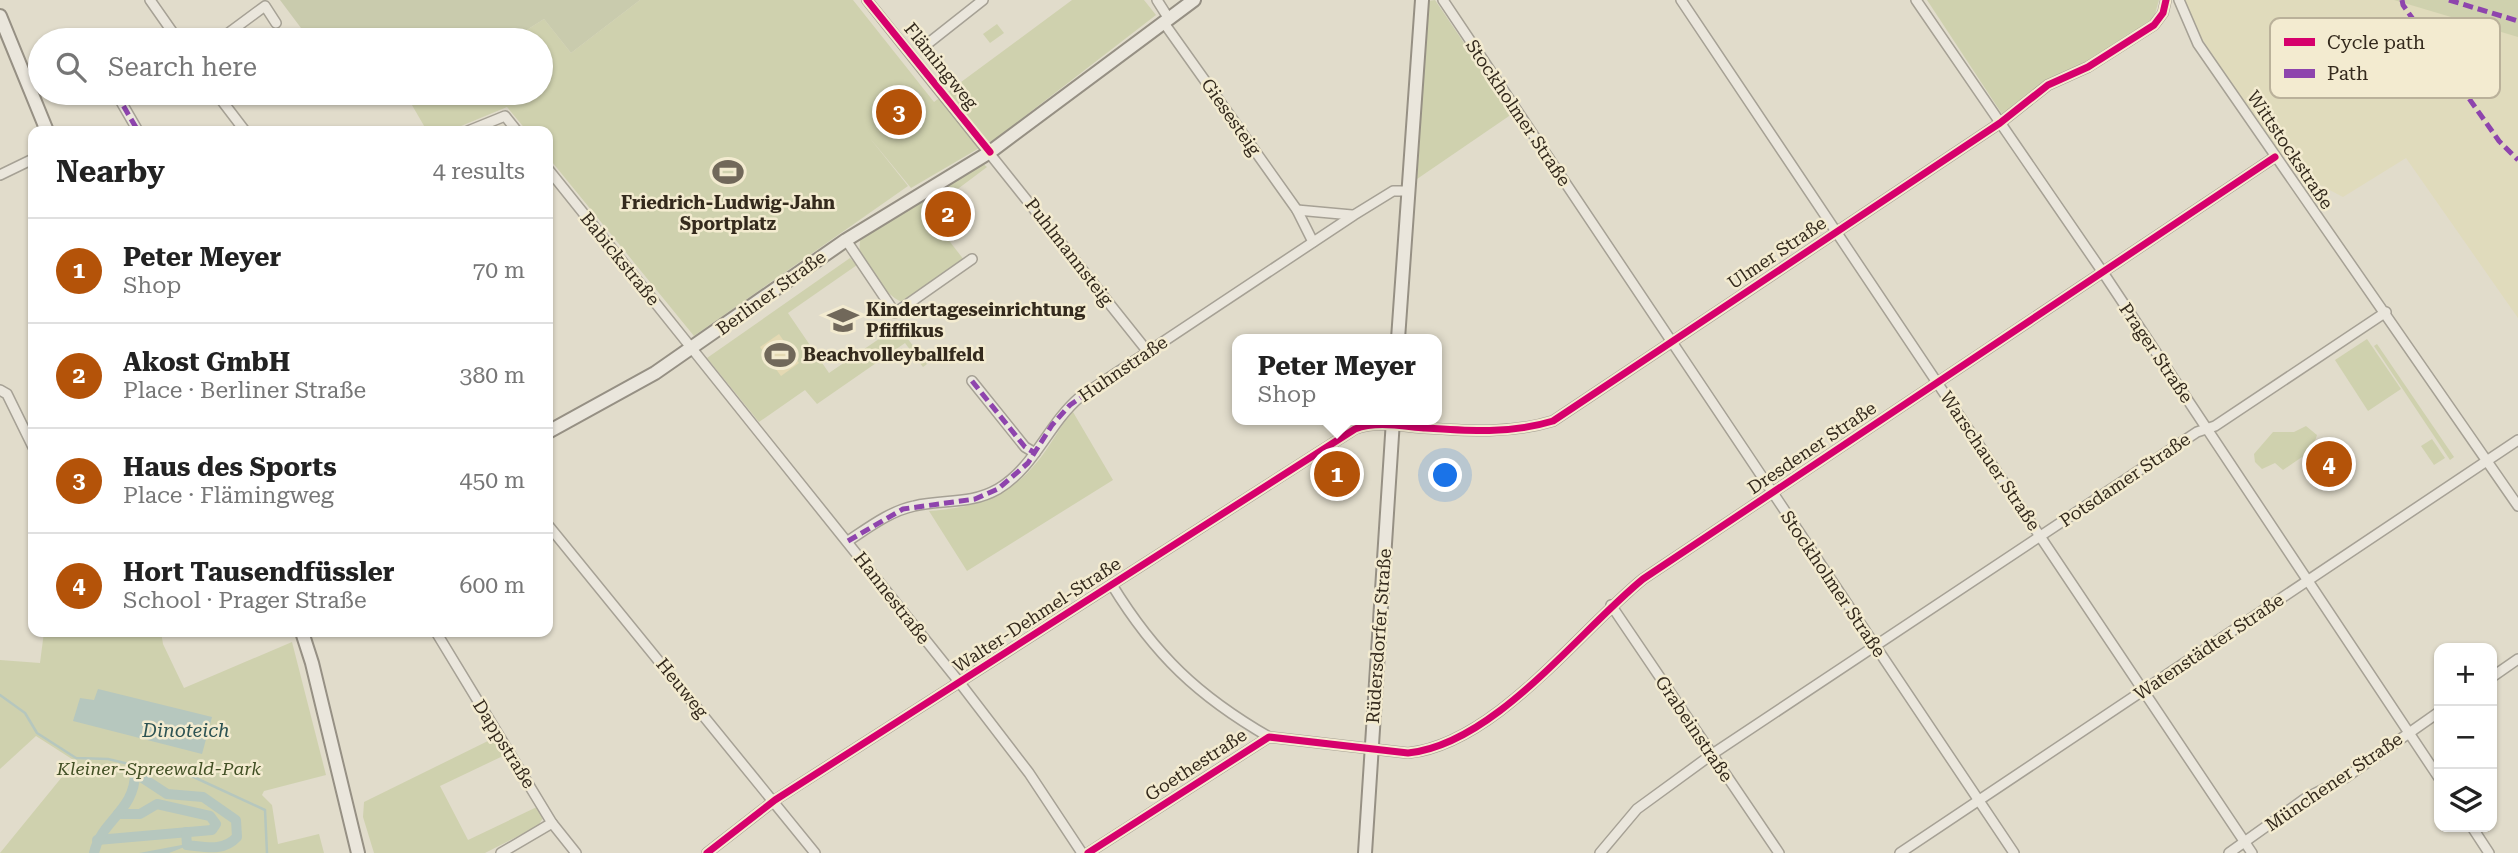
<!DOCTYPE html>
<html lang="en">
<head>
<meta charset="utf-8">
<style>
  :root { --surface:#fff; --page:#f2f2f2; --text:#222; --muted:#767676; --line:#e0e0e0; --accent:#b45309 }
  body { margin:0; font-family:"Roboto Serif",serif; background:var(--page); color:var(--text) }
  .controls { position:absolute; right:21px; bottom:21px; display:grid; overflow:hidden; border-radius:14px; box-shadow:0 2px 5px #0004 }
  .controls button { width:63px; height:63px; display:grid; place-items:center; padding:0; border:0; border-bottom:2px solid var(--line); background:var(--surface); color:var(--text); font:35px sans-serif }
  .you { position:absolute; left:1446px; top:476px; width:24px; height:24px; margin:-18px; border:5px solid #fff; border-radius:50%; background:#1a73e8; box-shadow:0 0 0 10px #1a73e833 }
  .badge { display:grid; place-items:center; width:46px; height:46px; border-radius:50%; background:var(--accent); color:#fff; font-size:23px; font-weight:700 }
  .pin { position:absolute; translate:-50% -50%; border:4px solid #fff; box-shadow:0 2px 7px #0006 }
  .popup { position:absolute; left:1232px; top:334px; width:210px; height:91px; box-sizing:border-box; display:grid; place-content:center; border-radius:14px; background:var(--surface); filter:drop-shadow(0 2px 5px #0005); font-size:23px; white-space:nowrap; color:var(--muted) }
  .popup b { font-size:26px; color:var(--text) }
  .popup::after { content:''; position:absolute; left:50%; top:100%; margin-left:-14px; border:14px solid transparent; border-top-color:var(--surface) }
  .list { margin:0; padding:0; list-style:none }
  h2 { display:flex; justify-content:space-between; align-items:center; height:91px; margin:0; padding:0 28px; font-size:30px }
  h2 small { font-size:23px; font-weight:400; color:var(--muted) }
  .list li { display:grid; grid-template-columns:46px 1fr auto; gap:21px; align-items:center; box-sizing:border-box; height:105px; padding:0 28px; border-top:2px solid var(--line) }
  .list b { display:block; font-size:26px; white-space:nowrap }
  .list p { margin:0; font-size:23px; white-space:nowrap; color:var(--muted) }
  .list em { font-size:23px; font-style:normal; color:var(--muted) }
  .icon { flex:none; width:38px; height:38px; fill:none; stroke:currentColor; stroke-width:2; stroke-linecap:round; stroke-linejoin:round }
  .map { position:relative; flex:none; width:2518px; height:853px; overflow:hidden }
  .search { position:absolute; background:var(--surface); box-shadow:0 2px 5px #0004; left:28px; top:28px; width:525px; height:77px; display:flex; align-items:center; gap:18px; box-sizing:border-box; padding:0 24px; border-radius:38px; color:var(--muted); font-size:26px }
  .panel { position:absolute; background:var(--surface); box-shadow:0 2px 5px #0004; left:28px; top:126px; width:525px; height:511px; border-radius:14px }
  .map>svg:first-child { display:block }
</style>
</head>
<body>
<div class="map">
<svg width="2518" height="853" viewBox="0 0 2518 853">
  <rect width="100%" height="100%" fill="#e1dccb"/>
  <!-- farmland -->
  <polygon fill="#e0dbbc" points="2183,0 2401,0 2518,34 2518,318 2406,158 2343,197 2299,174 2271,142 2196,30"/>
  <!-- green -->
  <g fill="#cfd1ae">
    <polygon points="640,0 853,0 934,102 1072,0 1144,0 1156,15 998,137 911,188 869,137 908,186 694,336 548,157 548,131 527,131 507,107 449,131 427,131 405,93 541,93 541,40 511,40 544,19 571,53"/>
    <polygon points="1435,0 1512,114 1417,179 1428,1"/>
    <polygon points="1927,0 2159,0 2153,21 2004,117"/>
    <polygon points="2394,0 2518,0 2518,37"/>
    <polygon points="997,24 1004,33 990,43 983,34"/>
    <path d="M981,162L987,167L927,212L964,260L904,302C890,301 865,266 860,253C859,248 860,241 861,236Z"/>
    <polygon points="850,258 857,265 788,313 829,373 898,326 927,364 923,367 905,343 817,404 805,390 759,422 707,358"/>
    <polygon points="2367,339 2401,389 2368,411 2335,360"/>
    <polygon points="2377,344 2454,457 2450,460 2374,346"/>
    <path d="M1073,412L1113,480L967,571L929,511C976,507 1007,499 1038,461C1051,445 1059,427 1073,412Z"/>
    <polygon points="2306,426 2317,435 2312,450 2283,470 2275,463 2262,469 2255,462 2254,454 2273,432 2294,432"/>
    <polygon points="2432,439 2445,458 2434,465 2421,446"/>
    <polygon points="44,632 161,632 163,644 184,688 292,642 326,775 264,791 262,795 272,805 278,844 319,834 324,853 0,853 75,761 36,736 0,769 0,660 40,663"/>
    <polygon points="494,738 505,755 440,786 468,840 539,806 543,818 538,826 485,853 374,853 363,817 364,802"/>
  </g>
  <!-- sand -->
  <polygon fill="#e4d9b3" points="779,334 799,363 781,376 760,347"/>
  <!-- cemetery -->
  <polygon fill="#c9cbad" points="280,0 640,0 571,53 544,19 511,40 449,40 445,35 436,40 310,40"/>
  <!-- water -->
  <g fill="#b6c7be">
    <polygon points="98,689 212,717 202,754 73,721 80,698 94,700"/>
    <polygon points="187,844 187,846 169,853 139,853"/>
  </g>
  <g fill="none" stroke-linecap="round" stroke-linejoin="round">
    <!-- stream -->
    <polyline stroke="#b6c7be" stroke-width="2.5" points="0,695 25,713 37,733 76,758 108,759 162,772 185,773 265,810 267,853"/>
    <!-- canal -->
    <g stroke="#b6c7be" stroke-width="10">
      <polyline points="97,840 212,830 216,824 210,816 157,804 140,814 118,814"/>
      <path d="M94,853C101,820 135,811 135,773L167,794L203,797L236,820L237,837C223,852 206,847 187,845L186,832"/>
    </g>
    <!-- street casing -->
    <g stroke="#a6a195" stroke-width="12">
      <g id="street">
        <polyline points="150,0 178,40"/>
        <polyline points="867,0 1148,352"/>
        <polyline points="1157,0 1169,19"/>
        <polyline points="1443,0 2014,853"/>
        <polyline points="1681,0 2252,853"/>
        <polyline points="1916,0 2104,274 2439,778"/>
        <polyline points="2179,0 2198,44 2518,506"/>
        <polyline points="1164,23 1297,210 1313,242"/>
        <polyline points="219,40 265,6 276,23"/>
        <polyline points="926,45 983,0"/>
        <polyline points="116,93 138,131"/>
        <polyline points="216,93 245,131"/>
        <polyline points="468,131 505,116 517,131"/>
        <polyline points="548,169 960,683 1029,773 1082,853"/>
        <polyline points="0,175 33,159"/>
        <polyline points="1297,210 1352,215"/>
        <polyline points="846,240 895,313 972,259"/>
        <polyline points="972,381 1025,447 1035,453"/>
        <polyline points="0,390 7,394 33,447"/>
        <polyline points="548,525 815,853"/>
        <path d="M848,541C868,528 890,511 914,506C943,499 970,505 998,489C1035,467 1048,424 1080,397L1354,215L1393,191H1408"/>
        <path d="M1112,585C1155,655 1198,696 1269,737"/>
        <polyline points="1611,605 1779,853"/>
        <polyline points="436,632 552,823 576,853"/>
        <polyline points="2492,677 2518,659"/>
        <polyline points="2472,827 2489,853"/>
        <polyline points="501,853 552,823"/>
        <path d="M707,853L775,800L1355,429C1376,421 1401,426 1424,428C1468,431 1510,434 1553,421L2000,123L2048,85L2088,67L2154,25L2163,13L2166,0"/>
        <path d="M1088,853L1269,737L1408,753C1495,744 1578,632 1643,579L2275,157"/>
        <polyline points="1600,853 1637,809 1711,755 2197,432 2215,426 2386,312"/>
        <polyline points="1900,853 2518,440"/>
        <polyline points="2229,853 2306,798 2345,778 2439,712"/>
      </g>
    </g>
    <!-- secondary casing -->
    <g stroke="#969084" stroke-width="16">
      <g id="secondary">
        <polyline points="0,16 47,131"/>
        <polyline points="1398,339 1422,0"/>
        <polyline points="548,432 655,373 846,240 990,152 1194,0"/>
        <polyline points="302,632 312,663 358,853"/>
        <polyline points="1365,853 1393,420"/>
      </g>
    </g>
    <!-- street -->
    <use href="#street" stroke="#eae6dc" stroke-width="9"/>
    <!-- secondary -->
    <use href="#secondary" stroke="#eae6dc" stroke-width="12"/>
    <!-- quiet -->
    <g stroke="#8e44ad" stroke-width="5" stroke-dasharray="10 5" stroke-linecap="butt">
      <polyline points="2402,0 2403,5 2499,141 2518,160"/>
      <polyline points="2449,0 2518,21"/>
      <polyline points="116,93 138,131"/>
      <polyline points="972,381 1025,447 1035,453"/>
      <polyline points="848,541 903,509 975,499 998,489 1028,463 1052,425 1070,405 1148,352"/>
    </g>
    <!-- cycleway casing -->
    <g stroke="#f3ebd0" stroke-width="11">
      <g id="cycleway">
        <polyline points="867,0 990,152"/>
        <path d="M707,853L775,800L1355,429C1376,421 1401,426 1424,428C1468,431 1510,434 1553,421L2000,123L2048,85L2088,67L2154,25L2163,13L2166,0"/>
        <path d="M1088,853L1269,737L1408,753C1495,744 1578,632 1643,579L2275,157"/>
      </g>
    </g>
    <!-- cycleway -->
    <use href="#cycleway" stroke="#d6006c" stroke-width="7"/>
  </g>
  <!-- icons -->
  <defs>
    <g id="stadium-bare" transform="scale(2.415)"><path d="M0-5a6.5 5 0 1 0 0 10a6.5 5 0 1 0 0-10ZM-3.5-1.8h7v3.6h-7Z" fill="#71685a" stroke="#f3ebd0" stroke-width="2.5" paint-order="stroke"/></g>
    <g id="school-bare" transform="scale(2.415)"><path d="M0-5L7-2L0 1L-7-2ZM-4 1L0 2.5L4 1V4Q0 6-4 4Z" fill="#71685a" stroke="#f3ebd0" stroke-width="2.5" paint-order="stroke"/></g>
  </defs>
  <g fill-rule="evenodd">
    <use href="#stadium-bare" x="728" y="172"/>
    <use href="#school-bare" x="843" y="320"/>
    <use href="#stadium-bare" x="780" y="355"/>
  </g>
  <g text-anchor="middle" stroke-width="5" stroke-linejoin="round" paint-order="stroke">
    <!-- street labels -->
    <g font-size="18" fill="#342a1d" stroke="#f3ebd0">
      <text transform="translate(941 66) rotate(51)" y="6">Flämingweg</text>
      <text transform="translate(1518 113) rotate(56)" y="6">Stockholmer Straße</text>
      <text transform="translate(1231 117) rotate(55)" y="6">Giesesteig</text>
      <text transform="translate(2290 150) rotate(56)" y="6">Wittstockstraße</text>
      <text transform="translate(1069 252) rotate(52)" y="6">Puhlmannsteig</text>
      <text transform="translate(1777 253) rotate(-34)" y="6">Ulmer Straße</text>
      <text transform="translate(620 259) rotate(51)" y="6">Babickstraße</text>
      <text transform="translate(771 293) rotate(-36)" y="6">Berliner Straße</text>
      <text transform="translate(2156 353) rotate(56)" y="6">Prager Straße</text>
      <text transform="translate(1123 369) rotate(-34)" y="6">Huhnstraße</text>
      <text transform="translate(1812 448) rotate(-34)" y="6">Dresdener Straße</text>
      <text transform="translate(1990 461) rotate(56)" y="6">Warschauer Straße</text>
      <text transform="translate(2125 480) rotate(-34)" y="6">Potsdamer Straße</text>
      <text transform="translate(1833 584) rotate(56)" y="6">Stockholmer Straße</text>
      <text transform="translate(892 598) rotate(52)" y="6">Hannestraße</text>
      <text transform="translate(1037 615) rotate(-33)" y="6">Walter-Dehmel-Straße</text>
      <text transform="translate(1379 636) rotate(-86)" y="6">Rüdersdorfer Straße</text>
      <text transform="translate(2209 647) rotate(-34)" y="6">Watenstädter Straße</text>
      <text transform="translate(682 688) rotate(51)" y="6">Heuweg</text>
      <text transform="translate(1694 729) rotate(56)" y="6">Grabeinstraße</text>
      <text transform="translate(504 744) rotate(58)" y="6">Dappstraße</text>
      <text transform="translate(1196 765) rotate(-33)" y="6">Goethestraße</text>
      <text transform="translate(2334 782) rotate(-34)" y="6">Münchener Straße</text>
    </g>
    <!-- poi labels -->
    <g font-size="18" font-weight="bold" fill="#342a1d" stroke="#f3ebd0" text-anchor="start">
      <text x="728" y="209" text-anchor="middle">Friedrich-Ludwig-Jahn<tspan x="728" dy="21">Sportplatz</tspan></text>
      <text x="866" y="316">Kindertageseinrichtung<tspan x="866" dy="21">Pfiffikus</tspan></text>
      <text x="803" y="361">Beachvolleyballfeld</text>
    </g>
    <!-- park labels -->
    <g font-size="18" font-style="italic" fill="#425025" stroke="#f3ebd0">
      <text x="159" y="775">Kleiner-Spreewald-Park</text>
    </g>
    <!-- water labels -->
    <g font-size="19" font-style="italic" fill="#2d5353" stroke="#f3ebd0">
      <text x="186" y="737">Dinoteich</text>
    </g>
  </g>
  <!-- legend -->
  <rect x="2270" y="18" width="230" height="80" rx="10" fill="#f3ebd0" stroke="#bab19a" stroke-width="2"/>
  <rect x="2284" y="38" width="31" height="8" fill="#d6006c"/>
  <rect x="2284" y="69" width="31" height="9" fill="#8e44ad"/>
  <g font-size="19" fill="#342a1d">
    <text x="2327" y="49">Cycle path</text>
    <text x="2327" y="80">Path</text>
  </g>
</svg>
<div class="controls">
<button>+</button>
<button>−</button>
<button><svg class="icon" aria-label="layers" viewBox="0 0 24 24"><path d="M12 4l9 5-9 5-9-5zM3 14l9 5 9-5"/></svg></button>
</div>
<div class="you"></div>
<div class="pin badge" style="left:1337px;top:474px">1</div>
<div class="popup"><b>Peter Meyer</b>Shop</div>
<div class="pin badge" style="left:948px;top:214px">2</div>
<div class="pin badge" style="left:899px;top:112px">3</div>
<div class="pin badge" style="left:2329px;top:464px">4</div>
<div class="search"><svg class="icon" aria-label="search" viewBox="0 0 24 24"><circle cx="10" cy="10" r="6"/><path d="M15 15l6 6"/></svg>Search here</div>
<section class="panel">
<h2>Nearby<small>4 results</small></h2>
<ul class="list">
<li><span class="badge">1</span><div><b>Peter Meyer</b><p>Shop</p></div><em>70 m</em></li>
<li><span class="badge">2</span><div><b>Akost GmbH</b><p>Place · Berliner Straße</p></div><em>380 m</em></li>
<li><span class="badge">3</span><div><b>Haus des Sports</b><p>Place · Flämingweg</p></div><em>450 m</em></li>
<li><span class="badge">4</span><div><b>Hort Tausendfüssler</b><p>School · Prager Straße</p></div><em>600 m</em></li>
</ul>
</section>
</div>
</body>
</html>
